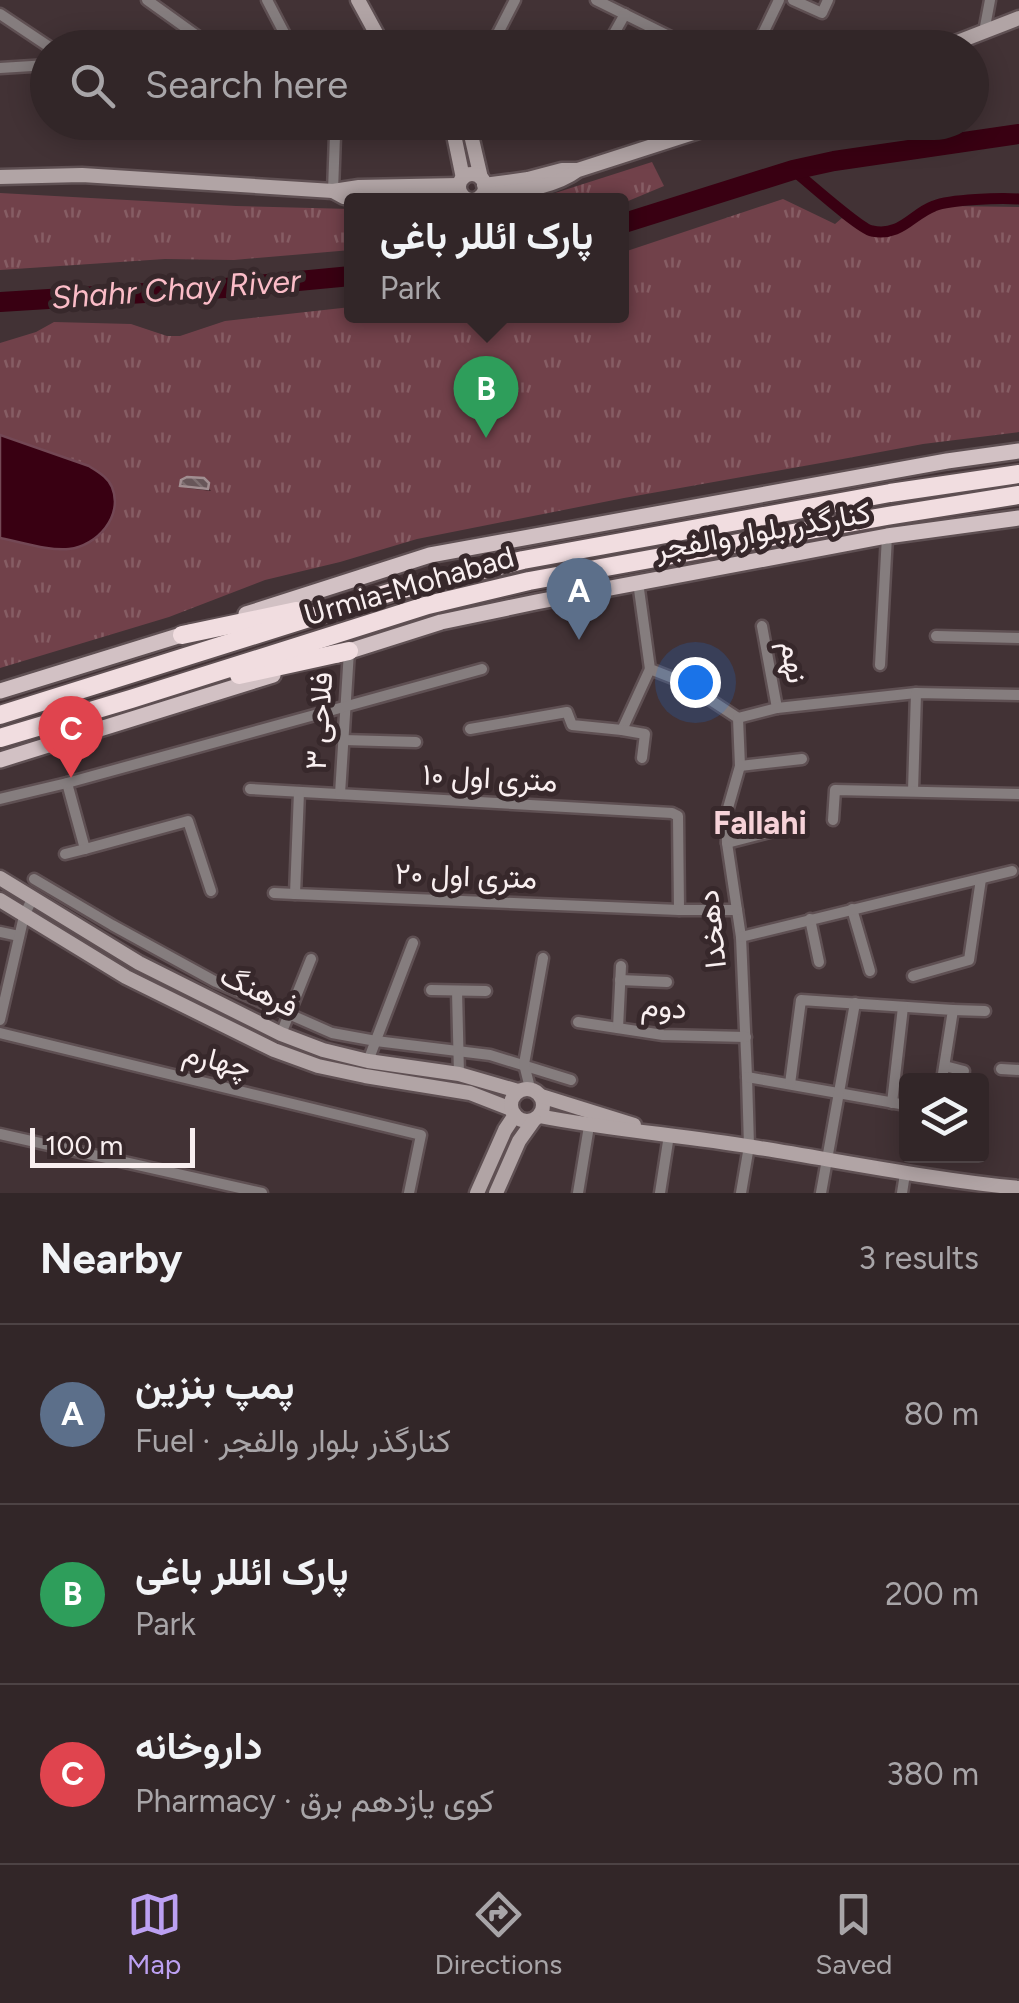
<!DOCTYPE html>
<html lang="en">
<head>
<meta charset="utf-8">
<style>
  :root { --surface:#322628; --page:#3d3234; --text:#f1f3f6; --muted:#a8a5a8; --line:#4d4345; --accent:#bca0f2 }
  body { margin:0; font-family:Figtree,Vazirmatn,sans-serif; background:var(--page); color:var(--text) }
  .controls { position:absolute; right:30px; bottom:30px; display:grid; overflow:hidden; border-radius:10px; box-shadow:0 5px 25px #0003 }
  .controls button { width:90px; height:90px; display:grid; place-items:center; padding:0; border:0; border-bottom:2px solid var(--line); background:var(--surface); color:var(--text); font:50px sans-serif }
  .scale { position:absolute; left:30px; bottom:25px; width:165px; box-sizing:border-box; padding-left:10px; border:5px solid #f9eff0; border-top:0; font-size:28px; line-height:35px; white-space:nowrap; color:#f9eff0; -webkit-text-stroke:8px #37282b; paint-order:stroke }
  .you { position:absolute; left:695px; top:682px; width:35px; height:35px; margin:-25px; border:8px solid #fff; border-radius:50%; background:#1a73e8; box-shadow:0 0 0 15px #1a73e833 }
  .badge { display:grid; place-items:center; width:65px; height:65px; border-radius:50%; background:var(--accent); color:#fff; font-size:32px; font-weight:700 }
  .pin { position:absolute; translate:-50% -82px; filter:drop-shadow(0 2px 5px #0008) }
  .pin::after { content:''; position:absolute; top:52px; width:35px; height:30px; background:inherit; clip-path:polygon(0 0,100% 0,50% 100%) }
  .popup { position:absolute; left:344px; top:193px; width:285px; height:130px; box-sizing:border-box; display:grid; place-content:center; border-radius:10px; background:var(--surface); filter:drop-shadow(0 2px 8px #0005); font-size:32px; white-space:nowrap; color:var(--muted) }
  .popup b { font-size:38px; color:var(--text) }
  .popup::after { content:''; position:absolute; left:50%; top:100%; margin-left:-20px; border:20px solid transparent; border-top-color:var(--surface) }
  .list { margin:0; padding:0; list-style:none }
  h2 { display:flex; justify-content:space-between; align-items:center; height:130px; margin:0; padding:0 40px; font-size:42px }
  h2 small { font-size:32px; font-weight:400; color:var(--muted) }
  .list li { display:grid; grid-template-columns:65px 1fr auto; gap:30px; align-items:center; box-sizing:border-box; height:180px; padding:0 40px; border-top:2px solid var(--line) }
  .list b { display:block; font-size:38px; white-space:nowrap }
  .list p { margin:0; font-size:32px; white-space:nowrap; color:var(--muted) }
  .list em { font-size:32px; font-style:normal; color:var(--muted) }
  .icon { flex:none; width:55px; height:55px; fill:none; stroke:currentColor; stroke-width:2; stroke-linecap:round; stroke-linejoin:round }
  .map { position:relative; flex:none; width:1019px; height:1193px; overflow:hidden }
  .search { position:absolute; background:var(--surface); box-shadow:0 5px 25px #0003; left:30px; right:30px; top:30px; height:110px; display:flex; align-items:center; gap:25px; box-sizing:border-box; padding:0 35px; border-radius:55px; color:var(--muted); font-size:38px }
  .sheet { height:670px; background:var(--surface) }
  nav { display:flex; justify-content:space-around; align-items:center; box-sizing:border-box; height:140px; border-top:2px solid var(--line); background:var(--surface); font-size:28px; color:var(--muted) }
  nav a { display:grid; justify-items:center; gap:5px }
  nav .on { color:var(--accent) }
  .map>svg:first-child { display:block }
</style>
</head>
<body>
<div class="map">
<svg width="1019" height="1193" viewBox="0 0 1019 1193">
  <defs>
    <pattern id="park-tufts" width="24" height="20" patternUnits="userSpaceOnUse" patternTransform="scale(2.5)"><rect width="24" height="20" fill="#71414a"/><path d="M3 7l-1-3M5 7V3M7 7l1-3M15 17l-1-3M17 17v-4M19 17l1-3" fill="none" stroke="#865d64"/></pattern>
    <pattern id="building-back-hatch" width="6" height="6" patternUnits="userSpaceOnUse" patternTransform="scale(2.5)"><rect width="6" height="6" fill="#675659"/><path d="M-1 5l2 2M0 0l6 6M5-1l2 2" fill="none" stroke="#7e6f71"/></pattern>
  </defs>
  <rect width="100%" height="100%" fill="#423235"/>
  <!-- park -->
  <g fill="url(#park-tufts)">
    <polygon points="652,162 664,186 621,204 621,200 526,200 552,194"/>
    <polygon points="0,193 236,206 351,209 351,250 234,260 165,259 0,270"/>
    <polygon points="783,199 835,224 842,218 877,237 894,234 927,213 948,206 1019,207 1019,432 923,444 832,461 624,498 417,539 340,562 265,580 169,617 0,668 0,343 36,332 54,322 131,324 167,336 180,336 225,321 351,307 351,316 621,316 621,253"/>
  </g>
  <!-- water -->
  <path fill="#390012" stroke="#734855" stroke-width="2.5" d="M0,435L89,466C98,472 108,477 112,487C124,516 97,546 69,549C47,551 22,542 0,538Z"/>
  <!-- shadow -->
  <polygon fill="#0007" points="203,481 211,491 187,488 183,485"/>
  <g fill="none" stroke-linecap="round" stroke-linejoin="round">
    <!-- canal -->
    <path stroke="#390012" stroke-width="11" d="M793,170C807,181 860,229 872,231C901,237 912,214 934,206C951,199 1000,198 1019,199"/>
    <!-- river -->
    <g stroke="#390012" stroke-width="20">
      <polyline points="621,224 793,170 834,161 1019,134"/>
      <polyline points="0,302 225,288 351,276"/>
    </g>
  </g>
  <!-- building -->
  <polygon fill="url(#building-back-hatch)" stroke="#a18e91" stroke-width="2.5" points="187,477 204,478 209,483 208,489 180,486 181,480"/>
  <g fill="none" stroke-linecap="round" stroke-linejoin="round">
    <!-- street casing -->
    <g stroke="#5f5053" stroke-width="15">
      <g id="street">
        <polyline points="147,0 214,48"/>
        <polyline points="267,0 292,48"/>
        <polyline points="596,0 693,48"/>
        <polyline points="793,0 822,13 828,0"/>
        <polyline points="0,14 51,48"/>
        <polyline points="984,32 990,0"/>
        <polyline points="496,37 515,0"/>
        <polyline points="606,48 625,14"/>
        <polyline points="756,48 779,0"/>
        <polyline points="0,68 48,65"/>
        <polyline points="320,122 335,135"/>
        <polyline points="333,191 335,135 344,122"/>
        <polyline points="638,582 650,669 683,682 738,718 740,766 726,815 727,843 741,937 747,1077 749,1146 741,1193"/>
        <polyline points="762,626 777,708"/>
        <polyline points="936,636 1019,638"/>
        <polyline points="880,665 887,536"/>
        <polyline points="738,718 777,708 916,693"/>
        <polyline points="470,729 567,712 572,725 622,730 650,669"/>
        <polyline points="622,730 645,734 642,758"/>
        <polyline points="343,740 416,742"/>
        <polyline points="740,766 802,759"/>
        <polyline points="67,783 85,849 188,821 211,891"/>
        <polyline points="250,789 672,813 678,816 679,910"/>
        <polyline points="913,791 916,693 1019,695"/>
        <polyline points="299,792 295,894 679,910 737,910"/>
        <polyline points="340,794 349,651"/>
        <polyline points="0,799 67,783 482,669"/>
        <polyline points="833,820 835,790 1019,794"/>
        <polyline points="727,843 789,827"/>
        <polyline points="65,854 85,849"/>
        <polyline points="34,879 112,925 216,982 332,1033 376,1041 490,1055 571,1080"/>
        <polyline points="274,893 295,894"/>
        <polyline points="852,909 870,971"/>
        <polyline points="810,919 819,962"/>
        <polyline points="0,932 19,936"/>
        <polyline points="741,937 1012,871"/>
        <polyline points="913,976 969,960 981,879"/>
        <polyline points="620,980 667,982"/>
        <polyline points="431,990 486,991"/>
        <polyline points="457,991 459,1074"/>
        <polyline points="953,1010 985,1011"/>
        <polyline points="0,1020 24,916 32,899"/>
        <polyline points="578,1022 663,1035 746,1037"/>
        <polyline points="618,1028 621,966"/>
        <polyline points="0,1033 421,1135 409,1193"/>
        <polyline points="281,1034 311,959"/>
        <polyline points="368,1061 413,943"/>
        <polyline points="945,1066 964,1071"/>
        <polyline points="1001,1069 1019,1070"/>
        <polyline points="747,1077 906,1105"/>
        <polyline points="790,1084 801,1000 953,1010 942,1080"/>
        <polyline points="530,1088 524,1064 543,958"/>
        <polyline points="892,1103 903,1007"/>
        <polyline points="0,1134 262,1193"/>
        <polyline points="578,1193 589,1126"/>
        <polyline points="660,1193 669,1135"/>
        <polyline points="821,1193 855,1003"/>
        <polyline points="902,1193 905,1174"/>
      </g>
    </g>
    <!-- secondary casing -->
    <g stroke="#5f5053" stroke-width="19">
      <g id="secondary">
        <polyline points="358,0 382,44 387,48"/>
        <polyline points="942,48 1019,18"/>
        <polyline points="449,122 453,130 463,178"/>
        <polyline points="468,122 481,178"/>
        <circle cx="472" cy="187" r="13"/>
        <polyline points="0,177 82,175 333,191 359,187 459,185"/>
        <polyline points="484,185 528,179 562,170 577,170"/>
        <polyline points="333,191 344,197 462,195"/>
        <path d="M481,196C513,191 551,190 578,170L727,122"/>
        <polyline points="0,878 139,963 281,1034 323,1050 368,1061 459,1074 518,1091"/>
        <polyline points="0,900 126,977 274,1050 318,1066 365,1076 470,1093 511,1109"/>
        <circle cx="527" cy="1105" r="16"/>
        <polyline points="541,1096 634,1125"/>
        <path d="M539,1116C610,1130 681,1135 753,1147C841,1161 929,1179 1019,1188"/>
        <polyline points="477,1193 505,1130 515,1115"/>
        <polyline points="496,1193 519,1141 534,1120"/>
      </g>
    </g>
    <!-- primary casing -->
    <g stroke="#5f5053" stroke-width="20">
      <g id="primary">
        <polyline points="246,614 430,555 947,461 1019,451"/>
        <polyline points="337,655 441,622 536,602 887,536 1019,518"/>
        <polyline points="0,691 191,632"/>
        <polyline points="0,760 273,675"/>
      </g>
    </g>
    <!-- highway casing -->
    <g stroke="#5f5053" stroke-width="22">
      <g id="highway">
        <polyline points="182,635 296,611"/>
        <polyline points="239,675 349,651"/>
        <polyline points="0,715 395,591 523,560 890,493 1019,474"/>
        <polyline points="0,738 131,699 428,605 529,581 887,516 1019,495"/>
      </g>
    </g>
    <!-- street -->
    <use href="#street" stroke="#857d7e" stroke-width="10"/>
    <!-- secondary -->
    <use href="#secondary" stroke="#b1a4a5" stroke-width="14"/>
    <!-- primary -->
    <use href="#primary" stroke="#d2c1c4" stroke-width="15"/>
    <!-- highway -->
    <use href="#highway" stroke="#f1dde0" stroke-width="18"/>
  </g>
  <g text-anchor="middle" stroke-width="10" stroke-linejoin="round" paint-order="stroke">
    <!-- street labels -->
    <g font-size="30" fill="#f9eff0" stroke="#37282b">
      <text transform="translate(763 531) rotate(-10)" y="10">کنارگذر بلوار والفجر</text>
      <text transform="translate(409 586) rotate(-16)" y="10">Urmia-Mohabad</text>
      <text transform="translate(794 662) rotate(80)" y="10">نهم</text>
      <text transform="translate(319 721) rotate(-86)" y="10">فلاحی ۳</text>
      <text transform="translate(490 778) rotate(3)" y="10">۱۰ متری اول</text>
      <text transform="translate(466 876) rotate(2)" y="10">۲۰ متری اول</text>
      <text transform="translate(712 929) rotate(-96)" y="10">دهخدا</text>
      <text transform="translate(259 991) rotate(26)" y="10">فرهنگ</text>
      <text transform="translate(664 1007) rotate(5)" y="10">دوم</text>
      <text transform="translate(217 1060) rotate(14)" y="10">چهارم</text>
    </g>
    <!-- water labels -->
    <g font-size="32" font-style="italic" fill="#fbbcc7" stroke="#37282b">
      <text transform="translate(176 289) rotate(-4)" y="11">Shahr Chay River</text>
    </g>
    <!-- neighbourhood labels -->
    <g font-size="32" font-weight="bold" fill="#f6d2d8" stroke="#37282b">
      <text x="760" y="834">Fallahi</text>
    </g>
  </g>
</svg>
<div class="controls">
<button><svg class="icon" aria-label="layers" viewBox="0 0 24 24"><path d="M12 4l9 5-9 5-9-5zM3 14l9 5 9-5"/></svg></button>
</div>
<div class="scale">100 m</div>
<div class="you"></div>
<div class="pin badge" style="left:579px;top:640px;background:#5c6f8a">A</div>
<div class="pin badge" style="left:486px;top:438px;background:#2e9e5b">B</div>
<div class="popup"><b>پارک ائللر باغی</b>Park</div>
<div class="pin badge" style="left:71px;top:778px;background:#e0444e">C</div>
<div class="search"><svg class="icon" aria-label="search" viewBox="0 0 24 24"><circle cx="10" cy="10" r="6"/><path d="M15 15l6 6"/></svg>Search here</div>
</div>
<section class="sheet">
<h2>Nearby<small>3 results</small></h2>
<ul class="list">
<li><span class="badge" style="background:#5c6f8a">A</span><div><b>پمپ بنزین</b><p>Fuel · کنارگذر بلوار والفجر</p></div><em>80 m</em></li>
<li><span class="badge" style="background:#2e9e5b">B</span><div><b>پارک ائللر باغی</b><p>Park</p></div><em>200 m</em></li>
<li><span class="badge" style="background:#e0444e">C</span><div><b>داروخانه</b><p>Pharmacy · کوی یازدهم برق</p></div><em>380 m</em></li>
</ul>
</section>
<nav>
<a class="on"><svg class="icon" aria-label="map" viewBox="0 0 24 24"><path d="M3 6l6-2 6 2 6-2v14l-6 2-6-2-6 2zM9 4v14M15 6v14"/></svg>Map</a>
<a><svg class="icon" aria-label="directions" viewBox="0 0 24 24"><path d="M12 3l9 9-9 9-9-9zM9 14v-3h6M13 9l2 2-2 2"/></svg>Directions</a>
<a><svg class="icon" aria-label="saved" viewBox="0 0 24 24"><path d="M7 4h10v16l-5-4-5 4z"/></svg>Saved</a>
</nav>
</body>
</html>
